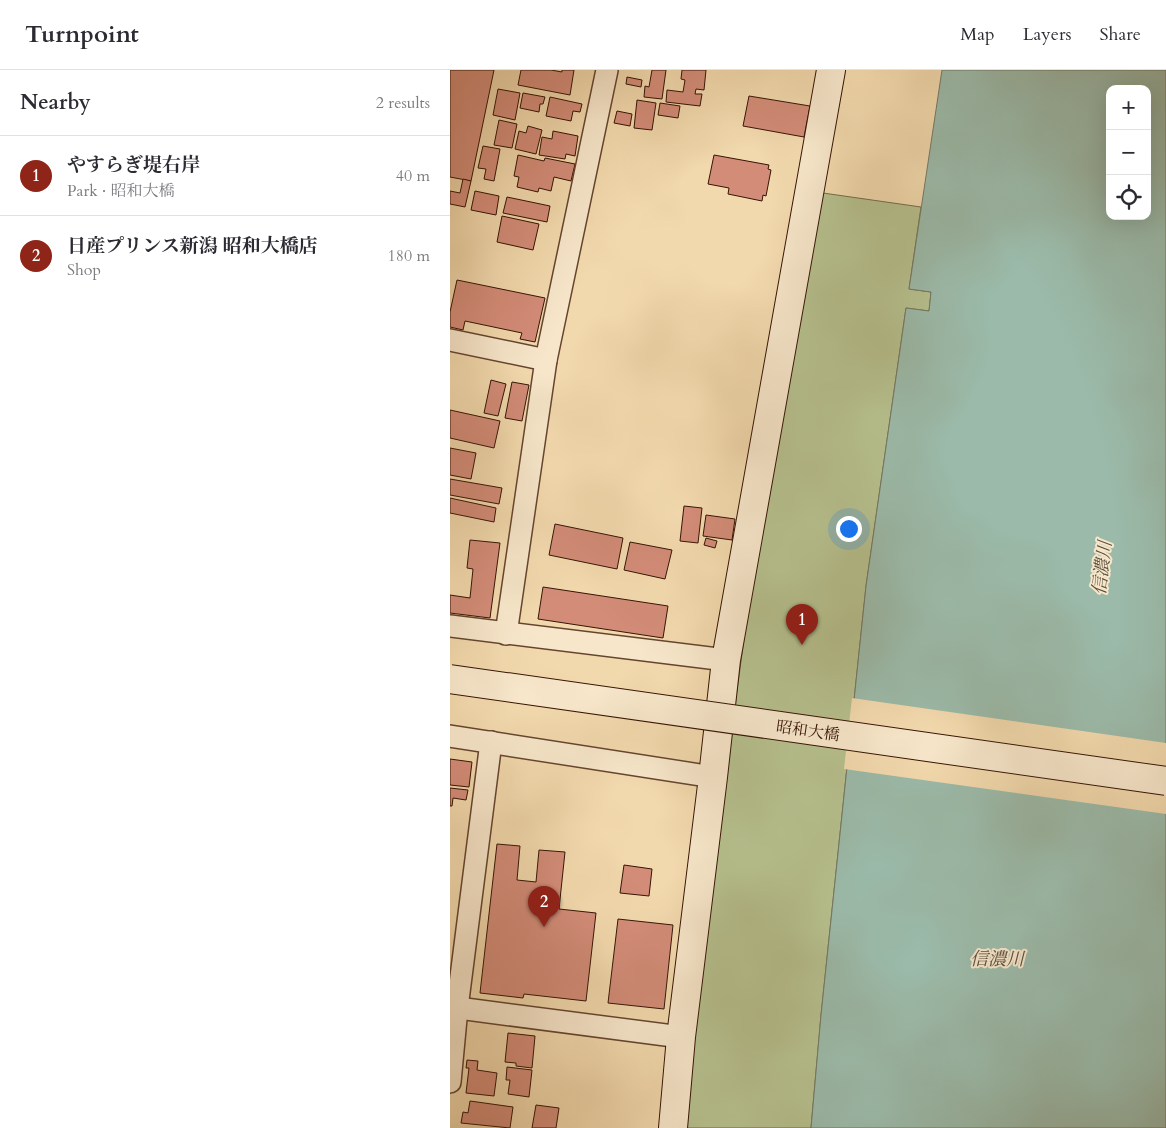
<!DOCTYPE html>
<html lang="en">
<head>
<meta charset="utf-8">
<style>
  :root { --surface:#fff; --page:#f7f7f7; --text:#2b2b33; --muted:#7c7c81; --line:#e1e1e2; --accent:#8f2418 }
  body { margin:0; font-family:Cardo,"Noto Serif JP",serif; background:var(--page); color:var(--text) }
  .controls { position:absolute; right:15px; top:15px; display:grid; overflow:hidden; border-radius:10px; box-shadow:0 5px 20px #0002 }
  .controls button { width:45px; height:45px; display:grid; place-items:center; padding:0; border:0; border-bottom:1px solid var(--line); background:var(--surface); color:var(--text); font:25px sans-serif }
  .you { position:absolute; left:398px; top:458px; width:18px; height:18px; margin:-12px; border:4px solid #fff; border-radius:50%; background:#1a73e8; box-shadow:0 0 0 8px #1a73e833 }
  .badge { display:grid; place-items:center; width:32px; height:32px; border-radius:50%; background:var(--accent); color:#fff; font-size:16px; font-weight:700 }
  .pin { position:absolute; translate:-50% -41px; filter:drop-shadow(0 1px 2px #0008) }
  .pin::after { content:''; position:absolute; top:26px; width:18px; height:15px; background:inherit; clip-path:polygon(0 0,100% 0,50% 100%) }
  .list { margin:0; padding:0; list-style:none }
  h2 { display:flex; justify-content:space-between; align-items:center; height:65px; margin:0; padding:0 20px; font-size:21px }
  h2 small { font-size:16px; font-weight:400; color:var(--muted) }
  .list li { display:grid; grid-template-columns:32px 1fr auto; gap:15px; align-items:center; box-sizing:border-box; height:80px; padding:0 20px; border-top:1px solid var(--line) }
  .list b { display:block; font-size:19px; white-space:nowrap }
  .list p { margin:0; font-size:16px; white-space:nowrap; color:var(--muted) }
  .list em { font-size:16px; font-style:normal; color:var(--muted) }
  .icon { flex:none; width:28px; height:28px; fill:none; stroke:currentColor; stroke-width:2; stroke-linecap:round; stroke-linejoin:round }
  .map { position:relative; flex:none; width:716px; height:1058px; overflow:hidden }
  header { display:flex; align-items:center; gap:30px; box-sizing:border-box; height:70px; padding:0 25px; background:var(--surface); border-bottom:1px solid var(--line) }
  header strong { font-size:24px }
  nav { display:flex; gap:28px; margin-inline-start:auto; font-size:18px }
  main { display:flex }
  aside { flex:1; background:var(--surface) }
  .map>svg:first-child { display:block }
</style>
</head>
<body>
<header>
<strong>Turnpoint</strong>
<nav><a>Map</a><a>Layers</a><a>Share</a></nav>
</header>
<main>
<aside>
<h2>Nearby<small>2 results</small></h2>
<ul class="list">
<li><span class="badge">1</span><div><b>やすらぎ堤右岸</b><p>Park · 昭和大橋</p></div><em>40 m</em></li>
<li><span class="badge">2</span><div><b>日産プリンス新潟 昭和大橋店</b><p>Shop</p></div><em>180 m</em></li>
</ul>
</aside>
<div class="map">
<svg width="716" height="1058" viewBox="0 0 716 1058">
  <rect width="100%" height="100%" fill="#f2d9ad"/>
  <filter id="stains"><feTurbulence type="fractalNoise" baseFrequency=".004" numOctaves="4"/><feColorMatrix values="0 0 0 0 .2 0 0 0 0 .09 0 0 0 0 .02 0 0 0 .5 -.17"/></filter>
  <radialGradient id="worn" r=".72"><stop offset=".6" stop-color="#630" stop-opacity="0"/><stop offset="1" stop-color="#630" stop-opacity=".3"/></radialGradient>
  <!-- green -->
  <path fill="#b6c08e" stroke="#766a4a" d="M366,122L471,137L459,219L481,222L479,241L456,238L416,516L371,945L361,1058H233C260,833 286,608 321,384C335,297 351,210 366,122Z"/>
  <!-- water -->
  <path fill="#9bbaa9" stroke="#737867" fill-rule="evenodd" d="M492,0H716V1058H361L371,945L416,516L456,238L479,241L481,222L459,219ZM660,19H697V146H660Z"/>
  <!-- pier -->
  <polygon fill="#f2d9ad" points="402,628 716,673 716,744 394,699"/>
  <!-- building -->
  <g fill="#d38c78" stroke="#361405">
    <polygon points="0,0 44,0 21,111 0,107"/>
    <polygon points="71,0 101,0 112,2 112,0 124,0 120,25 68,15"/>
    <polygon points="202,0 216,0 212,29 194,27 195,16 199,17"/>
    <polygon points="232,0 256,0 254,20 246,19 245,24 252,24 250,36 216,32 217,20 233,22 235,10 231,9"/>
    <polygon points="177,7 192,10 191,17 176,14"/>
    <polygon points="48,19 70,23 65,50 43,45"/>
    <polygon points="73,23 95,27 93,34 90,34 89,42 70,38"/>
    <polygon points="299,26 360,36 354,67 293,56"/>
    <polygon points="100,27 132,34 130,42 123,41 121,51 96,46"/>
    <polygon points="187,30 206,33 202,60 184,58"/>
    <polygon points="210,33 230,36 228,48 208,45"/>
    <polygon points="167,41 182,44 180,56 164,53"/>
    <polygon points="49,50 67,54 62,78 44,75"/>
    <polygon points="78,56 92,60 86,84 65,79 69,61 76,63"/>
    <polygon points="103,61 128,66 125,86 116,84 115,89 89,85 92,67 102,69"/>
    <polygon points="33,76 50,79 44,111 34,109 36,99 28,98"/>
    <polygon points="68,85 94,91 95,88 125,94 121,111 104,107 101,121 89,118 88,122 67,117 69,107 64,106"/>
    <polygon points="264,85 319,95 318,99 321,100 316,126 313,125 312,131 278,124 279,118 258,114"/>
    <polygon points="13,109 21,111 15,137 0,134 0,121 10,123"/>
    <polygon points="25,121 49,126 46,145 21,140"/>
    <polygon points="57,127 100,136 97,152 53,143"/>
    <polygon points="52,146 89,154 83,180 47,172"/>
    <polygon points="7,210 95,228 85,272 70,269 72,263 15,251 13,260 0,257 0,242"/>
    <polygon points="41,310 56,314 48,346 34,343"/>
    <polygon points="62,312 79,315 72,351 55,348"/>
    <polygon points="0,340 50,351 44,378 0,368"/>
    <polygon points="0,378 26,383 21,409 0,405"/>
    <polygon points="0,409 52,418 49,434 0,425"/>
    <polygon points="0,428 46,438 44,452 0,443"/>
    <polygon points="234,436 252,438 248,473 230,471"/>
    <polygon points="256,445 285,449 282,470 253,466"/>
    <polygon points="105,454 173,468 167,499 99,485"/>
    <polygon points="256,468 267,471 265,478 254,475"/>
    <polygon points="20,470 50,473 40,548 0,543 0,525 20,528 23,499 17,498"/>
    <polygon points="180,472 222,480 215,509 174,500"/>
    <polygon points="93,517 218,536 213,568 88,549"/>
    <polygon points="0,689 22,692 19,717 0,715"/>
    <polygon points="0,718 18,720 16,730 3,728 2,736 0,736"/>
    <polygon points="47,774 70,776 67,810 86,812 89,780 115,782 109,839 146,843 136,931 74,924 73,928 30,923"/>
    <polygon points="174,795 202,799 199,826 170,823"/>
    <polygon points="168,849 223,855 214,939 158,933"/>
    <polygon points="58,963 85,966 82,998 66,996 66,993 55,992"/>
    <polygon points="17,990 28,991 27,1000 47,1003 44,1026 16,1023 19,998 16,998"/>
    <polygon points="57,997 82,1000 79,1027 58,1024 60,1010 56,1010"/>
    <polygon points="20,1031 63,1037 60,1058 11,1053 13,1042 18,1043"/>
    <polygon points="86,1035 109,1038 106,1058 82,1058"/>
  </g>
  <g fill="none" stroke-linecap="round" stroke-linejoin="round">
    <!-- street casing -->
    <g stroke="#65452f" stroke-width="24">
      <g id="street">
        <polyline points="0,270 96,290"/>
        <polyline points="0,556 276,590"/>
        <polyline points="56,564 96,290 157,0"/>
        <polyline points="0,666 263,707"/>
        <polyline points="0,937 231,967"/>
        <polyline points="0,1012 7,938 41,672"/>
      </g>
    </g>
    <!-- secondary casing -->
    <g stroke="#361405" stroke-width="30">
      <polyline id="secondary" points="223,1058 231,967 263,707 276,590 381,0"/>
    </g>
    <!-- street -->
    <use href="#street" stroke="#f7e6ca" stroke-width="21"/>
    <!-- secondary -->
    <use href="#secondary" stroke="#f7e6ca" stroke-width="28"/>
    <!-- secondary-bridge casing -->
    <g stroke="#361405" stroke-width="30" stroke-linecap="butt">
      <polyline id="secondary-bridge" points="0,609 716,711"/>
    </g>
    <!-- secondary-bridge -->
    <use href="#secondary-bridge" stroke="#f7e6ca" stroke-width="28"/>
  </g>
  <g text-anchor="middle" stroke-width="4" stroke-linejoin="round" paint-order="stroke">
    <!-- street labels -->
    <g font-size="16" fill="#361405" stroke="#f7e6ca">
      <text transform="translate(358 660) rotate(8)" y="6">昭和大橋</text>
    </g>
    <!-- water labels -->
    <g font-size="18" font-style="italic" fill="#594e3e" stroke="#f7e6ca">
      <text transform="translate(652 498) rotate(-83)" y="6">信濃川</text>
      <text x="547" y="895">信濃川</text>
    </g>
  </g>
  <rect width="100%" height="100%" filter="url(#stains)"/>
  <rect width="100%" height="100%" fill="url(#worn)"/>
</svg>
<div class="controls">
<button>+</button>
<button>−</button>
<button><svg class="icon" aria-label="locate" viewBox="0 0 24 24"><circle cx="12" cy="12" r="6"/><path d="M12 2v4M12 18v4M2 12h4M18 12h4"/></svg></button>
</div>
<div class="you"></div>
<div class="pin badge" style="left:352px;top:575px">1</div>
<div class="pin badge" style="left:94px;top:857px">2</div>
</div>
</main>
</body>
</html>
